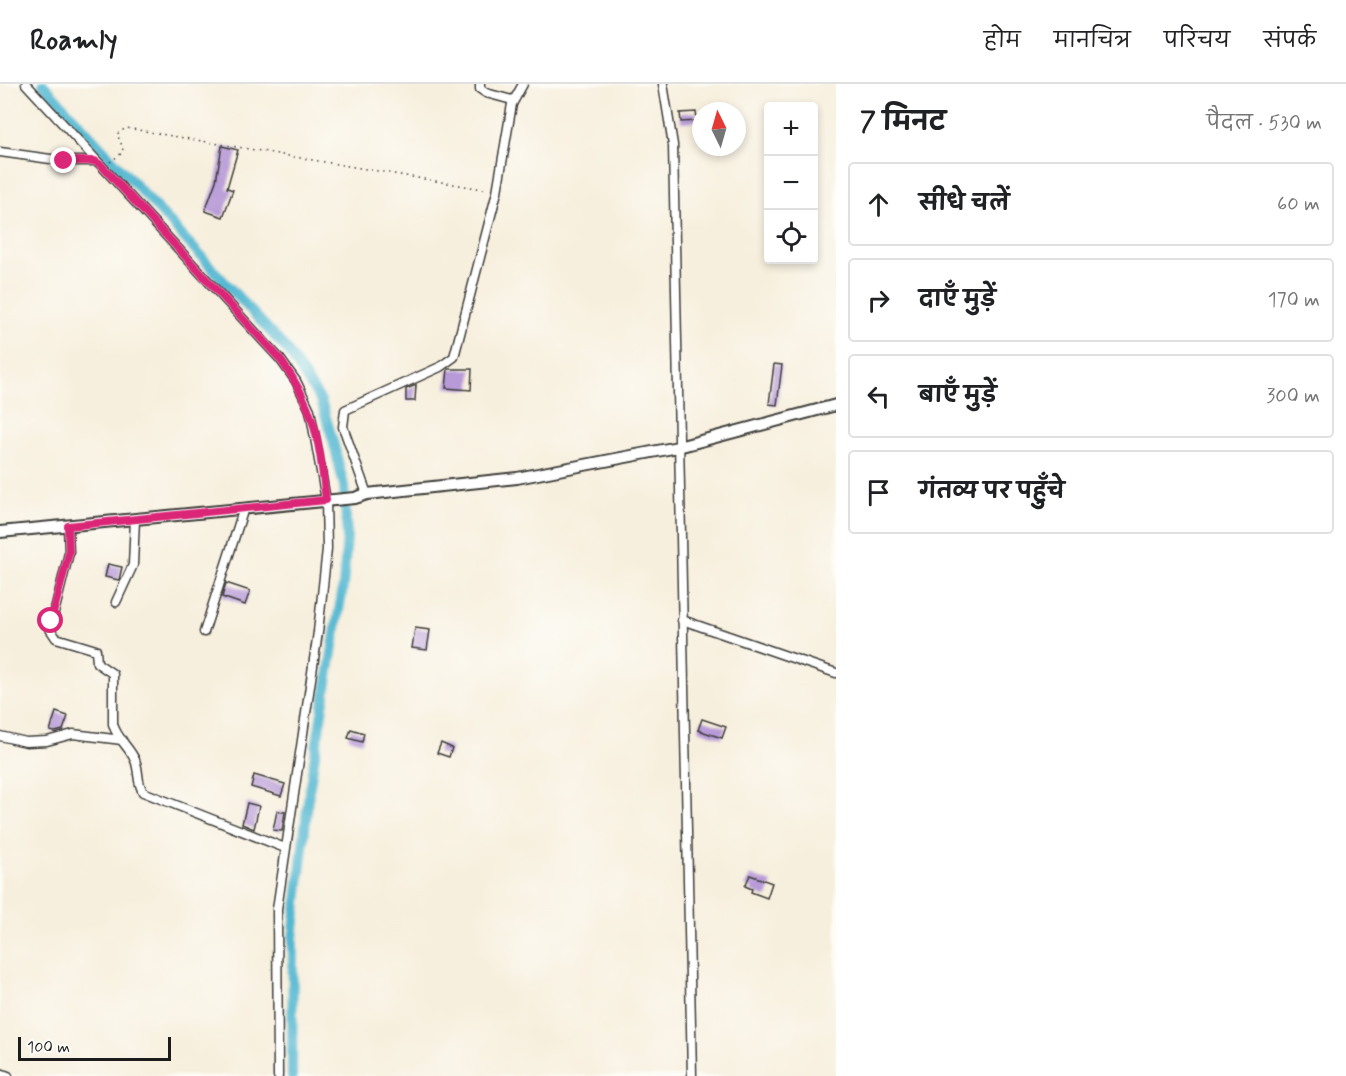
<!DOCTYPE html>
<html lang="hi">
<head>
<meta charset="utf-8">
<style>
  :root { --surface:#fff; --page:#f6f6f6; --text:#202124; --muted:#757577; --line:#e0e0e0 }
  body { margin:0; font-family:Mynerve,"Playpen Sans Deva",sans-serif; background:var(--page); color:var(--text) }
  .controls { position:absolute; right:18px; top:18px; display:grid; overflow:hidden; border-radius:6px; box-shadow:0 3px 9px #0003 }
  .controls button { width:54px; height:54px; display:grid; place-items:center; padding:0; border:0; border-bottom:2px solid var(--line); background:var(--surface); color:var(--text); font:30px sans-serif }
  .compass { position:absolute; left:692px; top:18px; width:54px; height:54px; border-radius:50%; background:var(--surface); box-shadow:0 3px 9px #0003; rotate:355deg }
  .scale { position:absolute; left:18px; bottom:15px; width:153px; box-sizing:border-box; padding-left:6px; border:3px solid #1c1c1c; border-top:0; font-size:16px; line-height:21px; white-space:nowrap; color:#1c1c1c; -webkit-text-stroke:4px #fdfcf7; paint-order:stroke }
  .stop { position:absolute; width:18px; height:18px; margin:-14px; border:4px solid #db2777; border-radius:50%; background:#fff }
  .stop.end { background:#db2777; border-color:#fff; box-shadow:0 2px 6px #0008 }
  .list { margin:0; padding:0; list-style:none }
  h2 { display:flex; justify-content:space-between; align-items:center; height:78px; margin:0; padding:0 24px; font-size:26px }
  h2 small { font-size:20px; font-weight:400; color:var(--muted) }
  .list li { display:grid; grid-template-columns:39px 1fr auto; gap:18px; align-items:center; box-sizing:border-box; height:84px; margin:0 12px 12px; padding:0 12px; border:2px solid var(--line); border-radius:6px }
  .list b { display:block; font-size:22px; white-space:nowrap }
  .list em { font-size:20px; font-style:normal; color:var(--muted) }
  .icon { flex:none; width:33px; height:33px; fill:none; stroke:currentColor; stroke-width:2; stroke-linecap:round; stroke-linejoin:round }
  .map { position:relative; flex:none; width:836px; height:992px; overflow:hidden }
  header { display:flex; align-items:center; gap:36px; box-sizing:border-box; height:84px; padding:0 30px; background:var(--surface); border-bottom:2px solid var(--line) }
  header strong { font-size:28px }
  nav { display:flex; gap:33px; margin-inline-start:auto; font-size:21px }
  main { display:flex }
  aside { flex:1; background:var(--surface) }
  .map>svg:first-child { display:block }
</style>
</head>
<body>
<header>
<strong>Roamly</strong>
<nav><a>होम</a><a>मानचित्र</a><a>परिचय</a><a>संपर्क</a></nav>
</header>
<main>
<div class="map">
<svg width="836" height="992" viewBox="0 0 836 992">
  <rect width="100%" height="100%" fill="#fdfcf7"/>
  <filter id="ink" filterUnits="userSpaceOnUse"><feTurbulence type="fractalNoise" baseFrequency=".0167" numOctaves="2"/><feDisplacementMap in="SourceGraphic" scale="12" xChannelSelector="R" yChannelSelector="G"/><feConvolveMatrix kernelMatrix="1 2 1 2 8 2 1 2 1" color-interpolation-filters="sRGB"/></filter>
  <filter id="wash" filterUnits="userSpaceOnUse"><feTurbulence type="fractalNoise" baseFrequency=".008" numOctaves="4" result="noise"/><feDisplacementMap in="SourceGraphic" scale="24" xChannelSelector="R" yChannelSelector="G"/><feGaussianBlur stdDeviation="1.35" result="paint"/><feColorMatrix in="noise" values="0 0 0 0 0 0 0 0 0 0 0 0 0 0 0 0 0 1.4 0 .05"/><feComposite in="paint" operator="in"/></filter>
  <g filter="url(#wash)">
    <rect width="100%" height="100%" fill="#f7efdd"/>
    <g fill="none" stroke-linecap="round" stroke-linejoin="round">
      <!-- canal -->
      <polyline stroke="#52b8d1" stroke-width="10" points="43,0 287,266 321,317 333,357 344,402 347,453 343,502 309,707 293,855 292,992"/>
    </g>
    <g id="blocks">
      <!-- building -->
      <g fill="#b79ad7">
        <polygon points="696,28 697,37 681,38 680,29"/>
        <polygon points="222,62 238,66 227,104 233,106 223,133 205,127 216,97"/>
        <polygon points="774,280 782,281 777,321 769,320"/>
        <polygon points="448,285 472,285 471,306 446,304"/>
        <polygon points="416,301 415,317 406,317 406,305"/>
        <polygon points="108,480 122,483 119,496 105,493"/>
        <polygon points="226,499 250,507 245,521 222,513"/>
        <polygon points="415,544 430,546 427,566 412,564"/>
        <polygon points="56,628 68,632 63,646 55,648 50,647"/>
        <polygon points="702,635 726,643 722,654 698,646"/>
        <polygon points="351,645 364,649 362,658 348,654"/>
        <polygon points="441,659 452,664 449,673 437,669"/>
        <polygon points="254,691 285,700 281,712 251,703"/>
        <polygon points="247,719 259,722 254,745 242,740"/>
        <polygon points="277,727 285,728 282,747 273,746"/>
        <polygon points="750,791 772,799 767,814 751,808 752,805 745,802"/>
      </g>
    </g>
  </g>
  <g filter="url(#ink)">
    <use href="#blocks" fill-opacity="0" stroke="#3d3c39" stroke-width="1.5"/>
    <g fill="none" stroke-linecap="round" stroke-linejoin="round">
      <!-- minor casing -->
      <g stroke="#3d3c39" stroke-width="11">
        <g id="minor">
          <polyline points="26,0 280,275 296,297 310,326 326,416 327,465 318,548 277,825 278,992"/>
          <polyline points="480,0 480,5 486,9 512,16 515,14"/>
          <polyline points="663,0 673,61 692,992"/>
          <polyline points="0,68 65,77 95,77"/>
          <polyline points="367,410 343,343 345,326 440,283 454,273 497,108 512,20 523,0"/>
          <path d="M68,442L69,469L50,545L56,554L96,566L97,579L113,590V640C116,653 128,662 134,674C140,685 136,697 143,708L285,764"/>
          <polyline points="116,518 133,481 135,435"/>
          <polyline points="682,536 836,589"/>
          <polyline points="204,548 244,424"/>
          <polyline points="0,652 26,658 47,657 73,650 122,656"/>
          <polyline points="0,989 8,992"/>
        </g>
      </g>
      <!-- tertiary casing -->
      <g stroke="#3d3c39" stroke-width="14">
        <polyline id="tertiary" points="0,448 355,414 367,410 517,394 678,363 836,321"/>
      </g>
      <!-- path -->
      <polyline stroke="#3d3c39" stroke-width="1.5" stroke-dasharray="1.5 4.5" stroke-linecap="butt" points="110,78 122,69 123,64 117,50 126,44 488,106"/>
      <!-- minor -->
      <use href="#minor" stroke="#fff" stroke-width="8"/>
      <!-- tertiary -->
      <use href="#tertiary" stroke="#fff" stroke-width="10"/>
    </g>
  </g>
  <g fill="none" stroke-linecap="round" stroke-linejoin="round" filter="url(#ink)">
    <!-- route -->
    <path stroke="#db2777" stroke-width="8" d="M51,537L69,469L68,442L326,416C319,357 316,324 280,275L101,81L95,77H64"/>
  </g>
</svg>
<div class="controls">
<button>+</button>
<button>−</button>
<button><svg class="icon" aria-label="locate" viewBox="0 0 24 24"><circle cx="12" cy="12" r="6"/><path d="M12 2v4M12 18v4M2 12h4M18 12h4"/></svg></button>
</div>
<svg class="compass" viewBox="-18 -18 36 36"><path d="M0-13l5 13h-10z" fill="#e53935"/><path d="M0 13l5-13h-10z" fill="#757577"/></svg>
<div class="scale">100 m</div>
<div class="stop" style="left:51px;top:537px"></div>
<div class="stop end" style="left:64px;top:77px"></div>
</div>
<aside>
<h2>7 मिनट<small>पैदल · 530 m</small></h2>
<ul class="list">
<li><svg class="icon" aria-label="ahead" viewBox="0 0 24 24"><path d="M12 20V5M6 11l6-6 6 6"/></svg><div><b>सीधे चलें</b></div><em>60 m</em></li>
<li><svg class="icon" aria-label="right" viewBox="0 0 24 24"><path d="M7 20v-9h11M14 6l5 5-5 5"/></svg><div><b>दाएँ मुड़ें</b></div><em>170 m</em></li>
<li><svg class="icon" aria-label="left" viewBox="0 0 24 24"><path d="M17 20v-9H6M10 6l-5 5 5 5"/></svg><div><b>बाएँ मुड़ें</b></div><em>300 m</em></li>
<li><svg class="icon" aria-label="arrive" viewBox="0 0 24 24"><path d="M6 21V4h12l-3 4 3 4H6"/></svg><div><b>गंतव्य पर पहुँचे</b></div></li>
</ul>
</aside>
</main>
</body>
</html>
